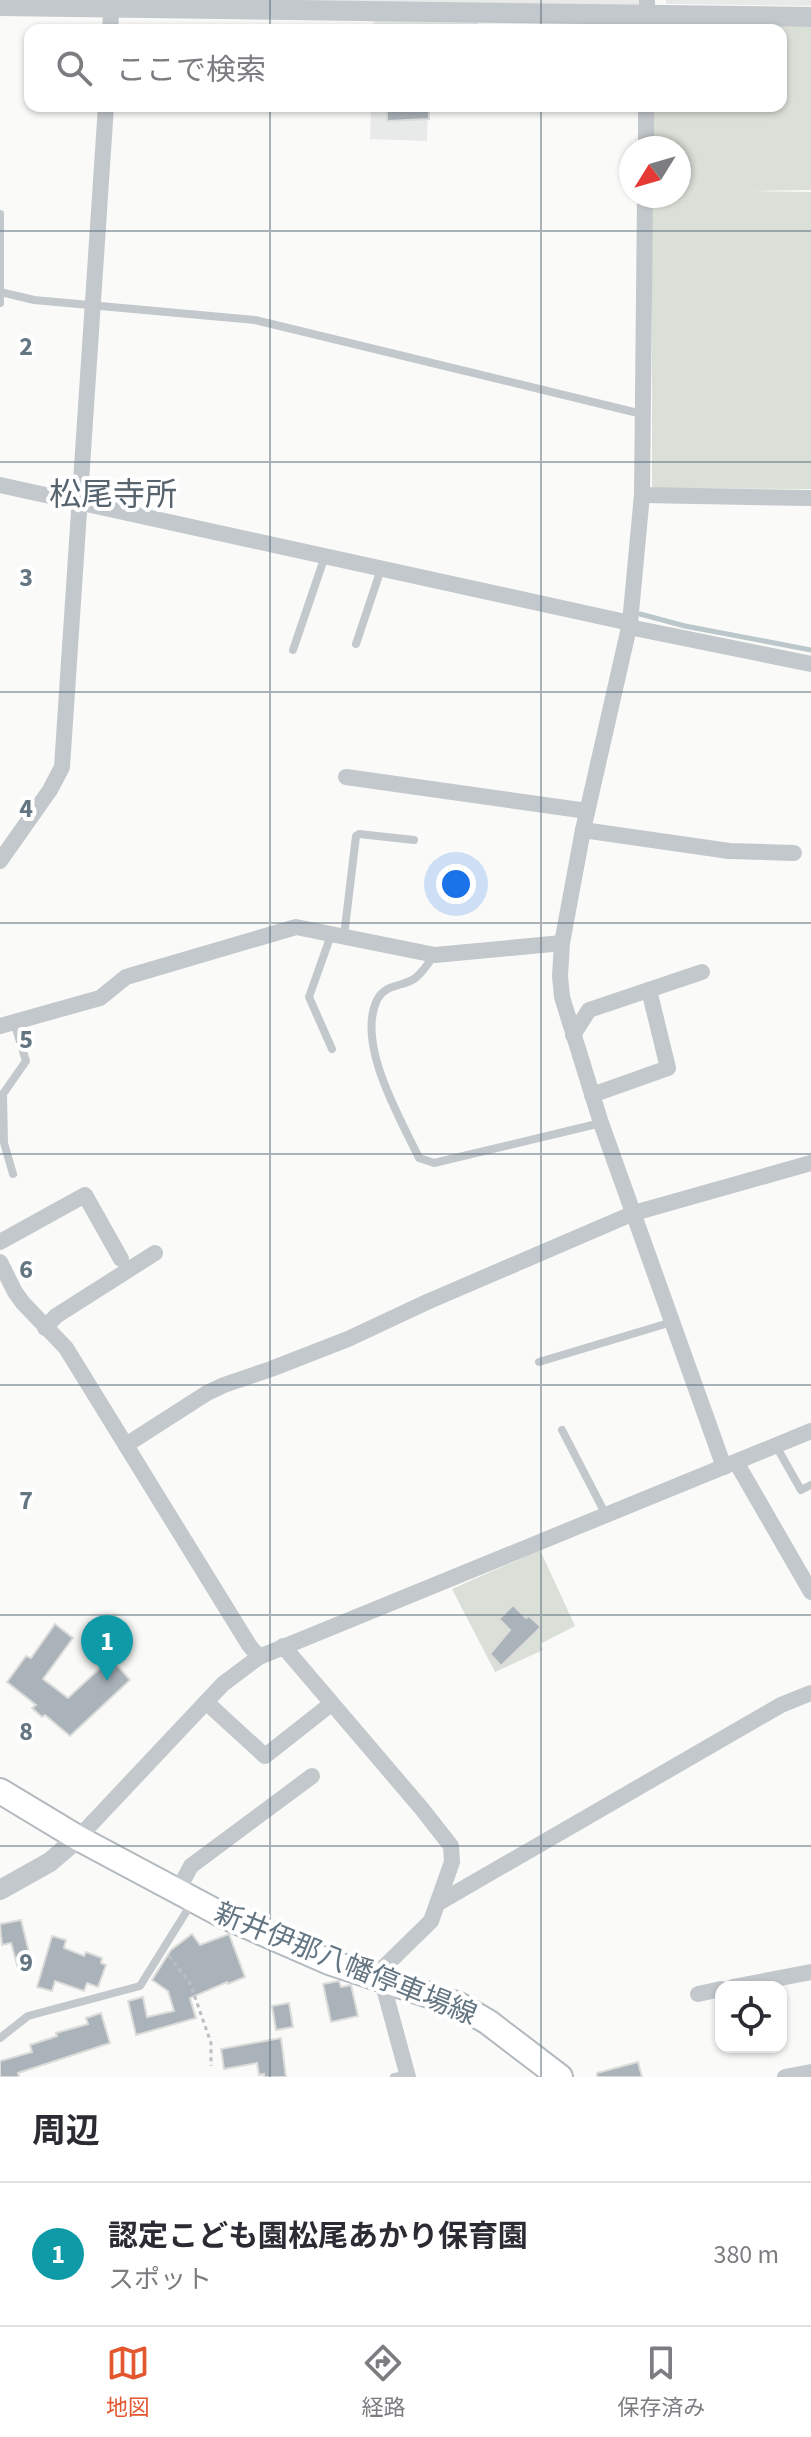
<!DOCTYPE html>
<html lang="ja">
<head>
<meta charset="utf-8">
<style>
  :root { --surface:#fff; --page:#f2f2f3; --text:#2b2b33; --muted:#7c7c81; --line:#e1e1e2; --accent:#e4572e }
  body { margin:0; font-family:"Source Sans 3","Noto Sans JP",sans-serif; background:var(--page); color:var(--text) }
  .controls { position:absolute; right:24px; bottom:24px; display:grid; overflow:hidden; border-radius:16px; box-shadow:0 2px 6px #0004 }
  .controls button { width:72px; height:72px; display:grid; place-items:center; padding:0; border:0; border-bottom:2px solid var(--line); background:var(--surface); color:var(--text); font:40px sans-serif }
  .compass { position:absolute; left:619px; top:136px; width:72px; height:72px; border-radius:50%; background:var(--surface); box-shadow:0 2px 6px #0004; rotate:233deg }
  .you { position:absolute; left:456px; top:884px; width:28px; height:28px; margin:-20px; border:6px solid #fff; border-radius:50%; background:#1a73e8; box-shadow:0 0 0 12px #1a73e833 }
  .badge { display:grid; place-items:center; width:52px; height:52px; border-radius:50%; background:var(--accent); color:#fff; font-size:26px; font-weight:700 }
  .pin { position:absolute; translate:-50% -66px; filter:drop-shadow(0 2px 4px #0008) }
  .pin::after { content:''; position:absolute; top:42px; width:28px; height:24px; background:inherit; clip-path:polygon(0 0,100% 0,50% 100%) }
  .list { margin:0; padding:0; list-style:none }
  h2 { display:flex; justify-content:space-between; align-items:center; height:104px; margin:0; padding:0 32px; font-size:34px }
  h2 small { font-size:26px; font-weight:400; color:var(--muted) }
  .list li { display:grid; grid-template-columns:52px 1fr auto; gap:24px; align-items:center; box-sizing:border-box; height:144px; padding:0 32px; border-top:2px solid var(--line) }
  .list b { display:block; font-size:30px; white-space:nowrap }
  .list p { margin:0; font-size:26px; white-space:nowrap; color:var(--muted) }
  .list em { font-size:26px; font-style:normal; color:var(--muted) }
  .icon { flex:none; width:44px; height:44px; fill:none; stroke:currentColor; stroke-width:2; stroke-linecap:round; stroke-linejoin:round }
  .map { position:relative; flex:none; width:811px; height:2077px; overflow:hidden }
  .search { position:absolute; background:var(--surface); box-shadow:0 2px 6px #0004; left:24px; right:24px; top:24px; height:88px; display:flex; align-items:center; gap:20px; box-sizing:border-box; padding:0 28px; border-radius:16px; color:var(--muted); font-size:30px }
  .sheet { height:248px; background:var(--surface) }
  nav { display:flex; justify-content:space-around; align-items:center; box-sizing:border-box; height:112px; border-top:2px solid var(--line); background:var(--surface); font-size:22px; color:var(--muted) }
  nav a { display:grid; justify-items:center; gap:4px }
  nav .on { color:var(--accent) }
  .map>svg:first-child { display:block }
</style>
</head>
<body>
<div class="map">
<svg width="811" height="2077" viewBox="0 0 811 2077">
  <rect width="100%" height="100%" fill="#fafaf8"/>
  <!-- built -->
  <g fill="#e8e9e9">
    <polygon points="123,0 640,0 639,6"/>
    <polygon points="666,0 811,0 811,6 666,4"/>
    <polygon points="374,18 478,22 477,30 373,30"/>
    <polygon points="371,106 428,106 427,141 370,139"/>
  </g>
  <!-- green -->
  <g fill="#dadfd7">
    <polygon points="665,23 811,27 811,190 751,191 811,192 811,489 652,488 652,196 679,196 679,148 653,148 654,106 781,106 781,30 656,30"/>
    <polygon points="540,1550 575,1626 540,1644 543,1650 495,1672 452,1589"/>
  </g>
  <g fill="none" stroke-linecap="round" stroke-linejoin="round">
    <!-- stream -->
    <polyline stroke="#bbc7cb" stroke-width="5" points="640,614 685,626 811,650"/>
  </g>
  <!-- building -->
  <g fill="#aab3b9" stroke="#dcdcda" stroke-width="2">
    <polygon points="387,106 429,106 429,119 387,121"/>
    <polygon points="513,1605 526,1618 529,1616 541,1627 501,1666 490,1654 510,1630 499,1619"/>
    <polygon points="55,1624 73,1638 43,1679 68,1698 111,1658 130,1680 70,1736 45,1715 42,1717 32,1708 36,1705 7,1682 26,1656 31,1658"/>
    <polygon points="21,1920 33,1968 19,1972 11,1943 2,1945 0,1924"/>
    <polygon points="192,1934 200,1945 229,1934 245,1977 228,1984 227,1982 190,1998 196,2018 136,2035 128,2001 143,1997 147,2017 174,2011 168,1991 152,1980 171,1950"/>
    <polygon points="52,1936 66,1940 64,1948 84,1956 86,1952 102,1958 101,1963 106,1965 98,1987 87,1983 84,1991 55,1981 52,1991 37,1987"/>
    <polygon points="339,1981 341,1987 351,1985 358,2016 331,2022 323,1984"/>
    <polygon points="289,2003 293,2027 276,2030 272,2006"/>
    <polygon points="101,2013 110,2043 18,2073 19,2077 0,2077 0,2061 32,2052 30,2045 57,2036 56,2033 88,2024 86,2018"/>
    <polygon points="281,2038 286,2077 264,2077 264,2074 259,2075 257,2063 224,2069 221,2049"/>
    <polygon points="638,2062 642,2077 597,2077 597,2073"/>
  </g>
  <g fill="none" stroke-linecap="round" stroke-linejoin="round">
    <!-- secondary casing -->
    <g stroke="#b3babf" stroke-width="28">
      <polyline id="secondary" points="0,1791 78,1838 224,1916 329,1962 459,2005 488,2022 560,2077"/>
    </g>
    <!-- path -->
    <polyline stroke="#bbbfc2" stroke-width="3" stroke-dasharray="4 4" stroke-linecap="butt" points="169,1956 190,1983 211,2043 211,2066"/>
    <!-- service -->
    <g stroke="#c3c8cc" stroke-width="8">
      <polyline points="0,214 0,303"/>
      <polyline points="0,292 34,300 255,320 642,414"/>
      <polyline points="356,644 381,569"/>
      <polyline points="293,650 325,556"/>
      <polyline points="331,935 309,997 332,1049"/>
      <polyline points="344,936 356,836 359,834 414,840"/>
      <path d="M434,956C428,963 422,974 414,979C401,987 385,984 377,1000C356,1044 400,1118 419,1158L434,1163L601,1123"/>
      <polyline points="13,1174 4,1143 3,1094 26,1061 14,1022"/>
      <polyline points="539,1362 672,1322"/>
      <polyline points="562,1430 606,1515"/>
      <polyline points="776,1446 801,1490 811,1485"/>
      <polyline points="0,2038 28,2016 140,1986 193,1901"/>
      <polyline points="394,2077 407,2075"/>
    </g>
    <!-- minor -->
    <g stroke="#c3c8cc" stroke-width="16">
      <polyline points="110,30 112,0"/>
      <polyline points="647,30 647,0"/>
      <polyline points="646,148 646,106"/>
      <polyline points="645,196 642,495 630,623 583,830 562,943 560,976 562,997 601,1123 724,1467"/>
      <polyline points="0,485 630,623"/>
      <polyline points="642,495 811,498"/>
      <polyline points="629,627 811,664"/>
      <polyline points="346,777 587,811"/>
      <polyline points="583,830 729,851 794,853"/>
      <path d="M0,861L50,790L62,767C75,547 92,327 106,106"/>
      <polyline points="0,1026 100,998 126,977 296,927 435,955 562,943"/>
      <polyline points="573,1035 589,1010 702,972"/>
      <polyline points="592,1095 668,1068 649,990"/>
      <polyline points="0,1242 85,1195 121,1259"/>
      <polyline points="0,1262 15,1292 23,1303 66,1348 249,1645 259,1657"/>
      <polyline points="45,1328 56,1316 155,1253"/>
      <polyline points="126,1445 207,1393 224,1385 271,1369 348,1339 427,1302 634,1213 811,1163"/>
      <polyline points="736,1462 811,1592"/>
      <polyline points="283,1646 422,1809 451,1846 452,1862 431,1921 383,1968 382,1981 408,2077"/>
      <polyline points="206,1702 265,1756 331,1704"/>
      <polyline points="78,1838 223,1684 259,1657 811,1431"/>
      <polyline points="178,1890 191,1866 312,1776"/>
      <polyline points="440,1902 781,1705 811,1693"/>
      <polyline points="733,1987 811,1972"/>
      <polyline points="698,1994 721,1989"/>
      <polyline points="785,2077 811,2072"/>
    </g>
    <!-- tertiary -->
    <g stroke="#c3c8cc" stroke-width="20">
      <polyline points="0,6 811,17"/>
      <polyline points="0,1890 50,1862 78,1838"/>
    </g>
    <!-- secondary -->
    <use href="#secondary" stroke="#fff" stroke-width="24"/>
  </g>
  <!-- grid -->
  <path fill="none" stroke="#657683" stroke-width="2" stroke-opacity="0.55" d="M270,0V30M541,0V30M270,106V2077M541,106V2077M0,231H811M0,462H811M0,692H811M0,923H811M0,1154H811M0,1385H811M0,1615H811M0,1846H811"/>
  <g text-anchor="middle" stroke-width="8" stroke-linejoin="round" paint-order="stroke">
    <!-- street labels -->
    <g font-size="28" fill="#657683" stroke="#fff">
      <text transform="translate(346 1963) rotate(22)" y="10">新井伊那八幡停車場線</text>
    </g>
    <!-- quarter labels -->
    <g font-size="32" fill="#57646e" stroke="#fff">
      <text x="113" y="505">松尾寺所</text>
    </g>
  </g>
  <g font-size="26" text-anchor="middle" font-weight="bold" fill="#657683" stroke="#fff" stroke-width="8" stroke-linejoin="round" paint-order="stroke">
    <text x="26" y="355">2</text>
    <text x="26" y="586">3</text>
    <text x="26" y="817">4</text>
    <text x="26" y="1048">5</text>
    <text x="26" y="1278">6</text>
    <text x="26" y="1509">7</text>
    <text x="26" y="1740">8</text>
    <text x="26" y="1971">9</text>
  </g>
</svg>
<div class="controls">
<button><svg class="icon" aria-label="locate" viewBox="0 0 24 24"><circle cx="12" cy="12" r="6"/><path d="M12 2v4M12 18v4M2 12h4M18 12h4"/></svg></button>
</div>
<svg class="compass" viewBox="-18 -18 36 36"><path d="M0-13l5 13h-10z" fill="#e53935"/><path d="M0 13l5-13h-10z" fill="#7c7c81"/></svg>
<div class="you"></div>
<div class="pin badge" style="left:107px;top:1681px;background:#0f9aa8">1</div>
<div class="search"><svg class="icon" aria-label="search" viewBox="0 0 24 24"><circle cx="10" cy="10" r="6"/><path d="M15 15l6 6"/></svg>ここで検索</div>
</div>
<section class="sheet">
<h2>周辺<small></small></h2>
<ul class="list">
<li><span class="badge" style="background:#0f9aa8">1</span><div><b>認定こども園松尾あかり保育園</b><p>スポット</p></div><em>380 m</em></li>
</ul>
</section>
<nav>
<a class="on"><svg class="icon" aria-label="map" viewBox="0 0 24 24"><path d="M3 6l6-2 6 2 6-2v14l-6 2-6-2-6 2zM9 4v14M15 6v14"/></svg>地図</a>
<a><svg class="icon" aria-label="directions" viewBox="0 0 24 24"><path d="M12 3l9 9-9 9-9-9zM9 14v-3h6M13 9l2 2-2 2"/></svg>経路</a>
<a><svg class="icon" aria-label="saved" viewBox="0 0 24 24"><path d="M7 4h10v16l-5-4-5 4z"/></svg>保存済み</a>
</nav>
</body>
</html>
